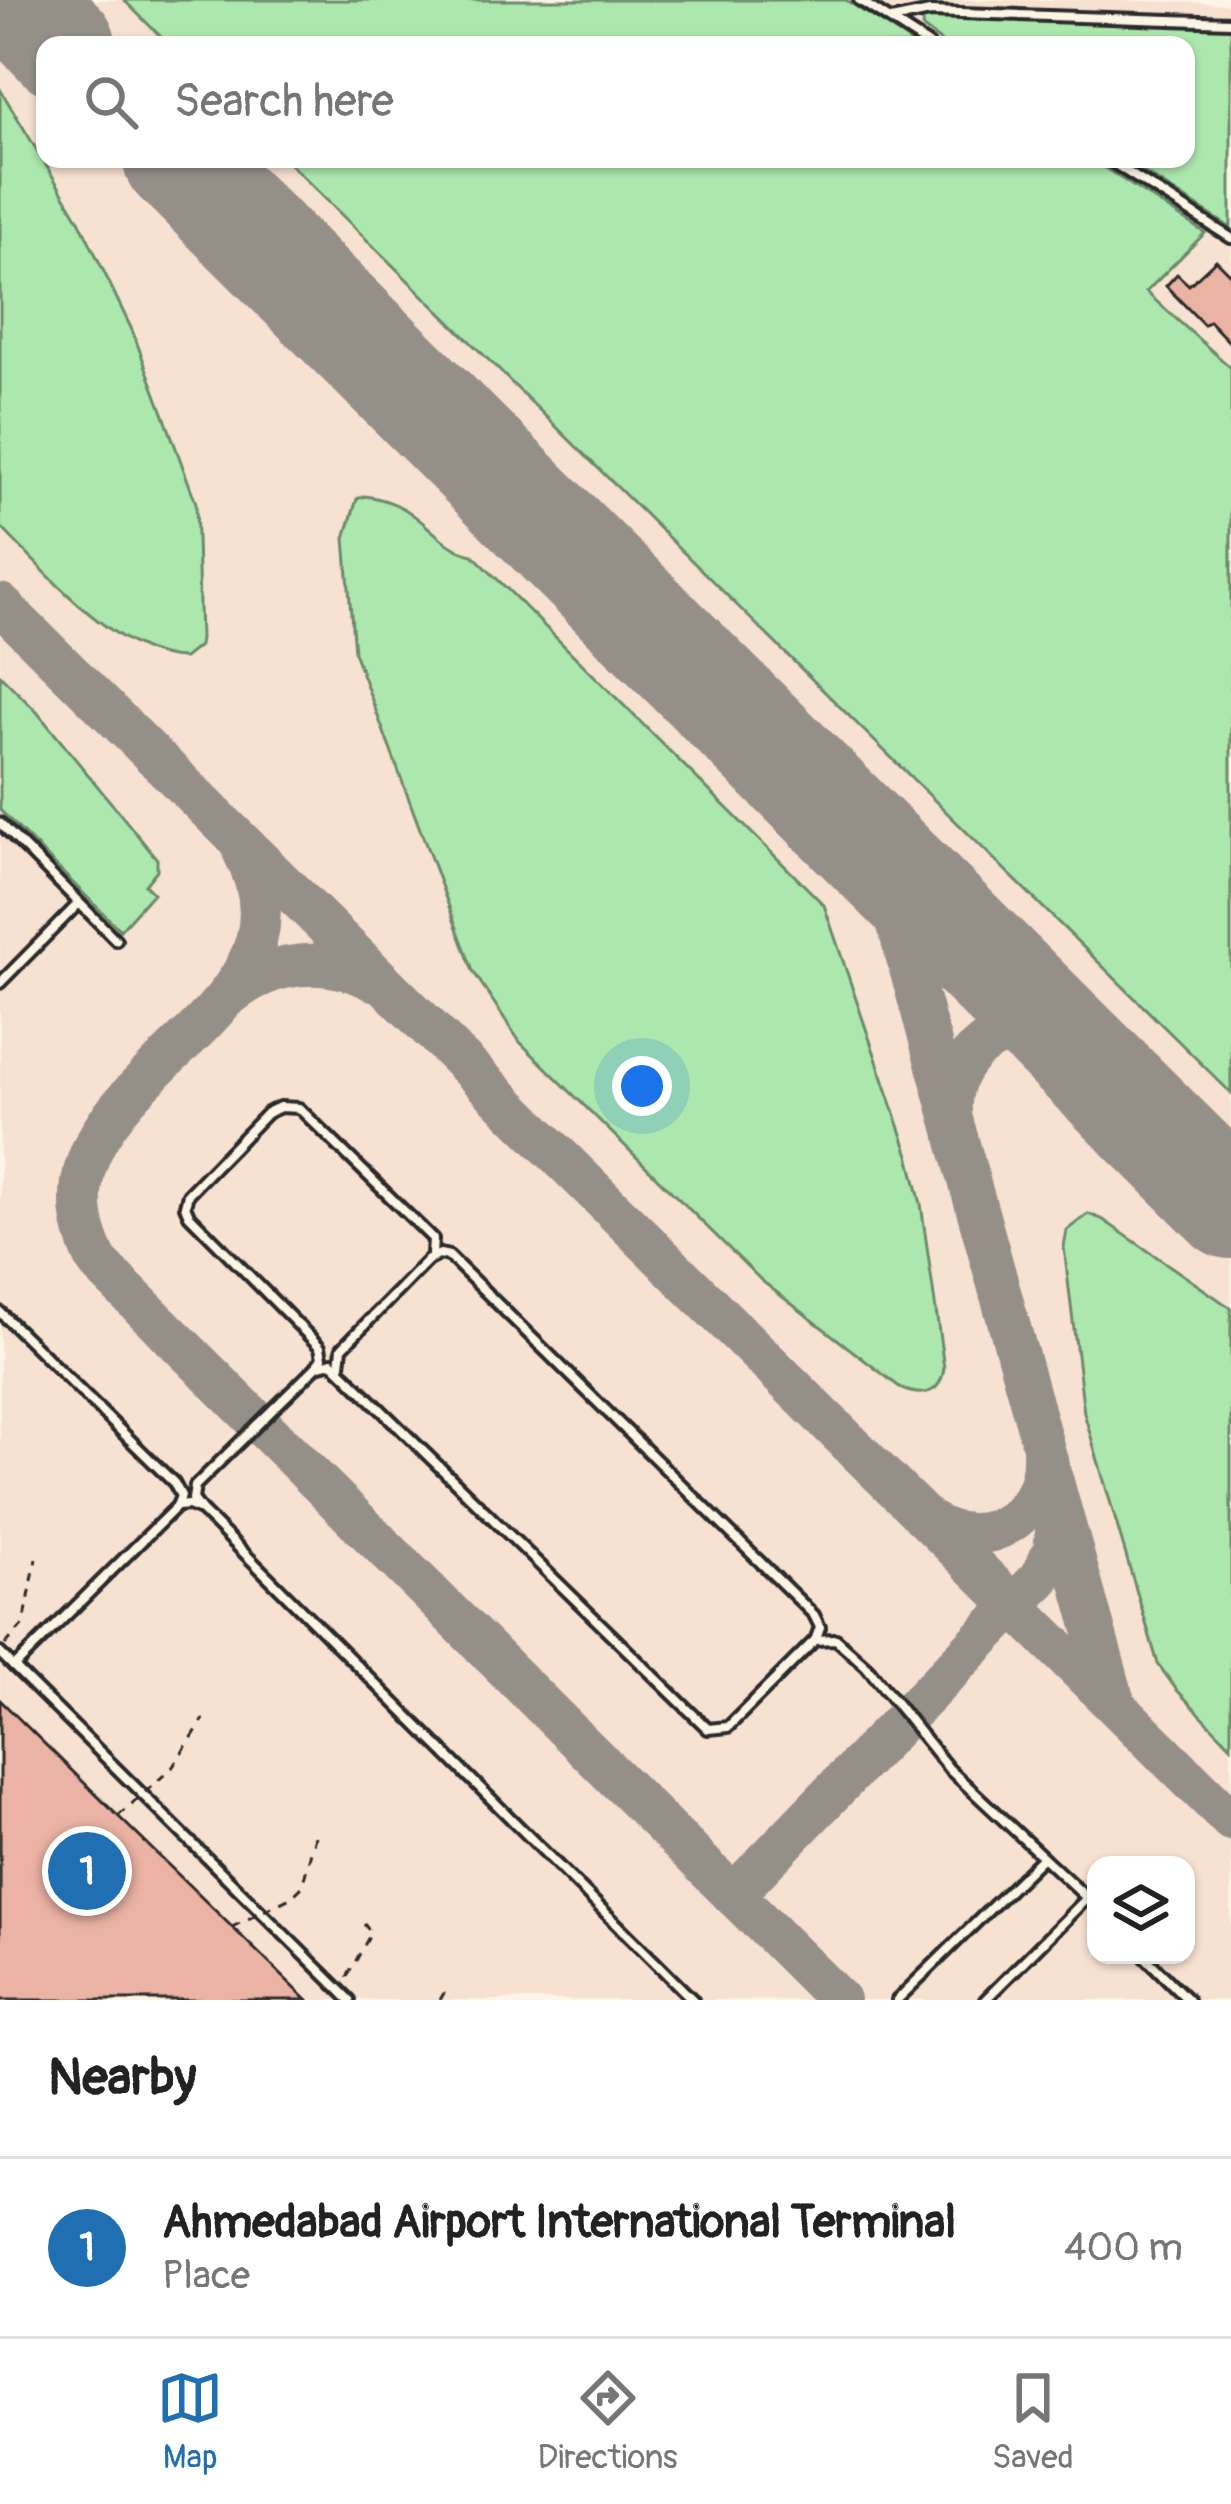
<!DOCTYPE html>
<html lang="en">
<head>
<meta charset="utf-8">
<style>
  :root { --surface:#fff; --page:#f2f2f2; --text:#222; --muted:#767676; --line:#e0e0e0; --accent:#1f6fb2 }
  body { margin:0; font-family:Pangolin,sans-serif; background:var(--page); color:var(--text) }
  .controls { position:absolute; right:36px; bottom:36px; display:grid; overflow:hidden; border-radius:24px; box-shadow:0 3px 9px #0004 }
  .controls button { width:108px; height:108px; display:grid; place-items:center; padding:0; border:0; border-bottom:3px solid var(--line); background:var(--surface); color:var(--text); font:60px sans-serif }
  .you { position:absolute; left:642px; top:1086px; width:42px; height:42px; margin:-30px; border:9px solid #fff; border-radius:50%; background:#1a73e8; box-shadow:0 0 0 18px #1a73e833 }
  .badge { display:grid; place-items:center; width:78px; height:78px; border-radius:50%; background:var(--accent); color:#fff; font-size:39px; font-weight:700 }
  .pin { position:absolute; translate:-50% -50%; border:6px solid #fff; box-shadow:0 3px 12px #0006 }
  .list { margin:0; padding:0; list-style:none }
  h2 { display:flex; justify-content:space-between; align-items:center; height:156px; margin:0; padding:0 48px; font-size:51px }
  h2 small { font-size:39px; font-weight:400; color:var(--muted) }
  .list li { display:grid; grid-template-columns:78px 1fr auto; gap:36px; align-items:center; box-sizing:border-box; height:180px; padding:0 48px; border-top:3px solid var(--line) }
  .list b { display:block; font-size:45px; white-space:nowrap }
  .list p { margin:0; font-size:39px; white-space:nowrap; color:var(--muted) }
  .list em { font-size:39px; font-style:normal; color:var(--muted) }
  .icon { flex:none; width:66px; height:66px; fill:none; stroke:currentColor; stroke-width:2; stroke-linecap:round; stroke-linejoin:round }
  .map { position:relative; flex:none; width:1231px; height:2000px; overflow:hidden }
  .search { position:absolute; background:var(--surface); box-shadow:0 3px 9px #0004; left:36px; right:36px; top:36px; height:132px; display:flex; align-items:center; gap:30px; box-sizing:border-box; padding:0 42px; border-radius:24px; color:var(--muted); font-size:45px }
  .sheet { height:336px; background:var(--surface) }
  nav { display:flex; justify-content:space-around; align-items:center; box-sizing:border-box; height:168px; border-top:3px solid var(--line); background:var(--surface); font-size:33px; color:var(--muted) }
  nav a { display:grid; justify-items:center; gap:6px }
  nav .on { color:var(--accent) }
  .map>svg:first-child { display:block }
</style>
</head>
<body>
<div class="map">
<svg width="1231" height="2000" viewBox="0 0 1231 2000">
  <rect width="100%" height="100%" fill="#fcf5e5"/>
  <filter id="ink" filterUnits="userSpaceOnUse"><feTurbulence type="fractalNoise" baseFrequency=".00833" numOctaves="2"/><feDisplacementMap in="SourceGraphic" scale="24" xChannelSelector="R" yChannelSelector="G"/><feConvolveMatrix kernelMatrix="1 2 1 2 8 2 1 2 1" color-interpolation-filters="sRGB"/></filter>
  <g filter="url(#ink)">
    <!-- built -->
    <path fill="#f7e1d1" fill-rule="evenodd" d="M0,0H1113L1231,4V2000H3L0,1997ZM45,45H1186V159H45ZM1096,1865H1186V1955H1096Z"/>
    <!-- green -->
    <g fill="#ace8ad" stroke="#6c8a6c" stroke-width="3">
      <polygon points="124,0 846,0 915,45 169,45"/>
      <polygon points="935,17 1231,26 1231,228 1123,159 1186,159 1186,45 945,45 922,27 923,20"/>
      <path d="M0,89L79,220L132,330L162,410L196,503L200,638L199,646L184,658C117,658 44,570 0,526Z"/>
      <polygon points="285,159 1091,159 1205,233 1146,292 1231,368 1231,1093"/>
      <path d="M365,496C423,503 432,546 473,555L824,905L909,1155L921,1204L944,1368C941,1393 924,1398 902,1389L762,1281L520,1042L473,971L354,652L345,538L357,499Z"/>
      <polygon points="0,675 37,712 157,859 157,870 145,885 153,893 120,930 0,810"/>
      <polygon points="1088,1214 1102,1219 1231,1308 1231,1746 1176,1689 1158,1664 1084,1413 1064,1247 1067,1230"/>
    </g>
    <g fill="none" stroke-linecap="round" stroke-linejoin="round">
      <!-- taxiway -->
      <g stroke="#949088" stroke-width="42">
        <polyline points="0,604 1231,1820"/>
        <polyline points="863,840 882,868 1114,1701"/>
        <path d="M243,851C337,1031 3,1078 98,1263L839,2000"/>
        <path d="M230,995C272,961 326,955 374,980"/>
        <path d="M951,1111C947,1048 1019,1008 1070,1045"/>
        <path d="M931,1522C986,1555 1046,1515 1043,1454"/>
        <polyline points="733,1895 1040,1578 1054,1550 1058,1514"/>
      </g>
      <!-- runway -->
      <g stroke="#949088" stroke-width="108">
        <polyline points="17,0 62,45"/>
        <polyline points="177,159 1231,1205"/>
      </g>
    </g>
    <!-- building -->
    <g fill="#ebb3a3" stroke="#2b2b2b" stroke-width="3">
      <polygon points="1216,260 1231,275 1231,344 1209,321 1204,325 1166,286 1177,274 1189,285"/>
      <polygon points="0,1700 118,1816 307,2000 0,2000"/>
    </g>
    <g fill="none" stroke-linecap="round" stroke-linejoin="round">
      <!-- service casing -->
      <g stroke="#2b2b2b" stroke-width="16">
        <g id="service">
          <polyline points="859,0 929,45"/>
          <polyline points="891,20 930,12 1231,22"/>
          <polyline points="1107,159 1231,238"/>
          <polyline points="0,823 116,940"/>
          <polyline points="0,983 79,903"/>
          <polyline points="0,1312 174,1483 181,1496 177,1506 14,1667"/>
          <polyline points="317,1365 322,1358 320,1347 189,1215 185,1206 188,1194 267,1113 280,1107 299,1108 433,1239 432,1254"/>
          <polyline points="340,1365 342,1348 428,1260 440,1254 449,1256 814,1615 820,1627 816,1638"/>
          <polyline points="177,1506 189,1505 201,1510 693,2000"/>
          <polyline points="201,1510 193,1499 195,1486 317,1366 332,1362 708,1729 728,1727 815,1640 836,1639 866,1666 949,1769 1087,1898 985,2000"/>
          <polyline points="0,1653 350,2000"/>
          <polyline points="1143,1955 1188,2000"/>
          <polyline points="897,2000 1043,1857"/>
        </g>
      </g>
      <!-- path -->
      <g stroke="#2b2b2b" stroke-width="3" stroke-dasharray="9 9" stroke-linecap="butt">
        <polyline points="5,1645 24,1624 36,1559"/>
        <polyline points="347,1977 371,1933 364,1924"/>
        <polyline points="440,2000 444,1993 440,1986"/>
      </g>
      <!-- service -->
      <use href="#service" stroke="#fcf5e5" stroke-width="8"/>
      <!-- path-bridge -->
      <g stroke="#2b2b2b" stroke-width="3" stroke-dasharray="9 9" stroke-linecap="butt">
        <polyline points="118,1816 172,1768 204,1719"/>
        <polyline points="232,1927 292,1897 302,1887 315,1836"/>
      </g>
    </g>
  </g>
</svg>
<div class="controls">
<button><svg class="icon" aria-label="layers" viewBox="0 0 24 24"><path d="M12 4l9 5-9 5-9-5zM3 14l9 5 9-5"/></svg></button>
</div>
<div class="you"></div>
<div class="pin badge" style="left:87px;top:1871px">1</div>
<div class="search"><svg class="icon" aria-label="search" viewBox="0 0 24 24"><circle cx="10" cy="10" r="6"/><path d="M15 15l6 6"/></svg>Search here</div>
</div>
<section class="sheet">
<h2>Nearby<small></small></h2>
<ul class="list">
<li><span class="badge">1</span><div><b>Ahmedabad Airport International Terminal</b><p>Place</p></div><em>400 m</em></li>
</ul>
</section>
<nav>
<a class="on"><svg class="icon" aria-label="map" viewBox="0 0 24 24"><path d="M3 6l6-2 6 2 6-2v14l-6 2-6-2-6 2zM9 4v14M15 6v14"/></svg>Map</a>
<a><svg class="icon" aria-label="directions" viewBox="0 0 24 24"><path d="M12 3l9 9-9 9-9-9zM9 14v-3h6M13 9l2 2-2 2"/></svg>Directions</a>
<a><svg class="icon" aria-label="saved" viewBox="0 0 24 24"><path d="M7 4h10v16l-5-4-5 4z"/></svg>Saved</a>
</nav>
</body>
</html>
